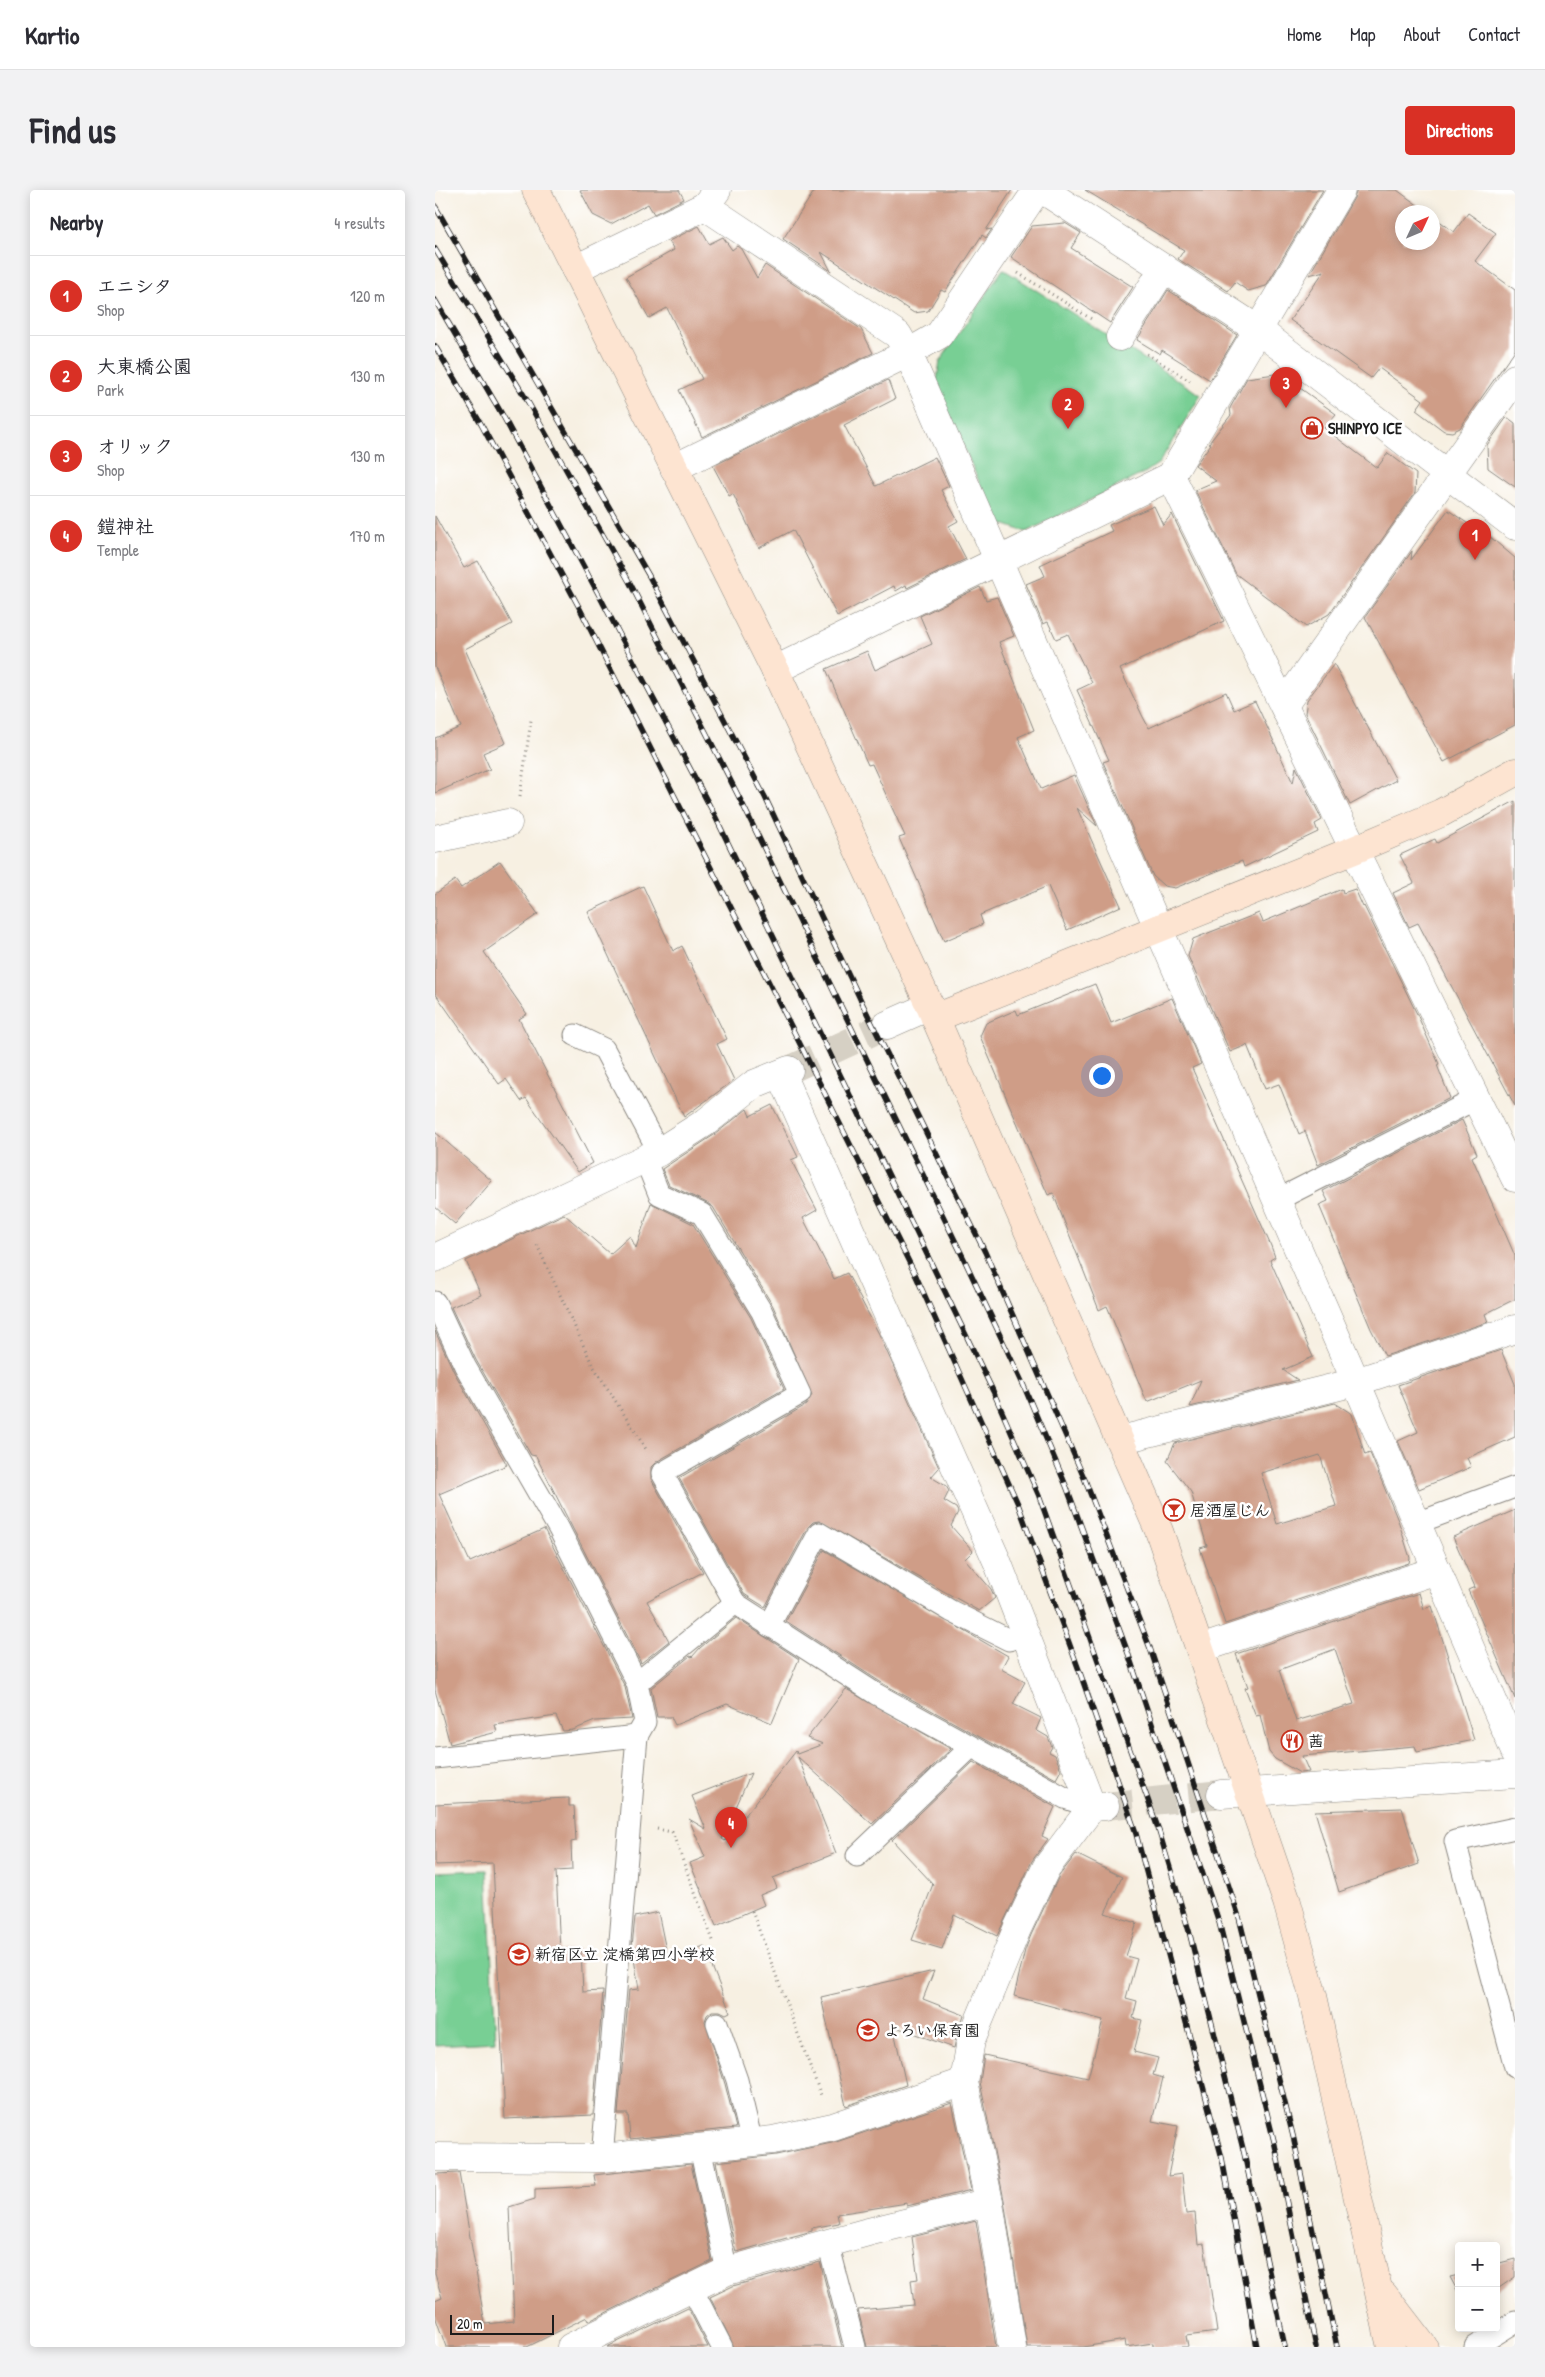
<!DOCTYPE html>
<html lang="en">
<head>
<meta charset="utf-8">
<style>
  :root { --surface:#fff; --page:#f2f2f3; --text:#2b2b33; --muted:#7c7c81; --line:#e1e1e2; --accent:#d93025 }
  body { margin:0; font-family:"Patrick Hand","Klee One",sans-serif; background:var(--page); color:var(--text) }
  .controls { position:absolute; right:15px; bottom:15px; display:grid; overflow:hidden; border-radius:5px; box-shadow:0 2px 12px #0003 }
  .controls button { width:45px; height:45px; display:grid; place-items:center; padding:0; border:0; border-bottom:1px solid var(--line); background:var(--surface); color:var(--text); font:25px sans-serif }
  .compass { position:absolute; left:960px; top:15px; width:45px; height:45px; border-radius:50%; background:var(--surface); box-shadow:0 2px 12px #0003; rotate:46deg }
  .scale { position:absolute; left:15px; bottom:12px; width:104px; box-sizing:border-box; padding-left:5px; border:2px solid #1c1c1c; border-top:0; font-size:14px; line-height:18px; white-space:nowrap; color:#1c1c1c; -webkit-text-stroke:4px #fff; paint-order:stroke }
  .you { position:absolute; left:666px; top:885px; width:18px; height:18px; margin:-12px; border:4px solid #fff; border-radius:50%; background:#1a73e8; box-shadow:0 0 0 8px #1a73e833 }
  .badge { display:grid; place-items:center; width:32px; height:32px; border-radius:50%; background:var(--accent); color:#fff; font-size:16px; font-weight:700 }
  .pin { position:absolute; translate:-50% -41px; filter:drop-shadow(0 1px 2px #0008) }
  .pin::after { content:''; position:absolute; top:26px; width:18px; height:15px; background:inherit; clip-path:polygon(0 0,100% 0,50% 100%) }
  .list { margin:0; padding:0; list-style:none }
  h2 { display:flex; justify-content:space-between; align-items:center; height:65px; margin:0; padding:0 20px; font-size:21px }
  h2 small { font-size:16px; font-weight:400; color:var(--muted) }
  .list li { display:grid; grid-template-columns:32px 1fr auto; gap:15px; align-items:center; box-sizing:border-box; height:80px; padding:0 20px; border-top:1px solid var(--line) }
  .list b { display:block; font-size:19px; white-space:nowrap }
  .list p { margin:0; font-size:16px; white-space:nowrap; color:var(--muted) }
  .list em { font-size:16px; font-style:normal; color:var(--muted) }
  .map { position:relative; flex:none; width:1080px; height:2157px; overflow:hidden; border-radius:5px }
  header { display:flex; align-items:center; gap:30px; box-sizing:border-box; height:70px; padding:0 25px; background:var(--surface); border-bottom:1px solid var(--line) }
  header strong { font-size:24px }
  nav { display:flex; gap:28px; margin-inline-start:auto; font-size:18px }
  .intro { display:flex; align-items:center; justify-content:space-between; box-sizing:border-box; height:120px; padding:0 30px }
  h1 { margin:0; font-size:35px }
  .button { padding:12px 22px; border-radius:5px; background:var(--accent); color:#fff; font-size:18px; font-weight:700 }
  main { display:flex; gap:30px; padding:0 30px }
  aside { flex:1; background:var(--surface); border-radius:5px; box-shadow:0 2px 12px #0003 }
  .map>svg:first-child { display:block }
</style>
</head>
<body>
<header>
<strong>Kartio</strong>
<nav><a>Home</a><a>Map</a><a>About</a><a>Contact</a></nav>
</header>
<div class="intro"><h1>Find us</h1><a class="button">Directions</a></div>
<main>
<aside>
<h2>Nearby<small>4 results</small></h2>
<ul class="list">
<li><span class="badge">1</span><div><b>エニシタ</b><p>Shop</p></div><em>120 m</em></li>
<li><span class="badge">2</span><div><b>大東橋公園</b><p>Park</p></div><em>130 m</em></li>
<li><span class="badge">3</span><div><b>オリック</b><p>Shop</p></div><em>130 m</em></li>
<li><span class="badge">4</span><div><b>鎧神社</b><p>Temple</p></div><em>170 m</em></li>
</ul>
</aside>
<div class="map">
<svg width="1080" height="2157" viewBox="0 0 1080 2157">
  <rect width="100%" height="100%" fill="#fff"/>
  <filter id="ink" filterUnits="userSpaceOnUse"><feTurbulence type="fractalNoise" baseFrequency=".02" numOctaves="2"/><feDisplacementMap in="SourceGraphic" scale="10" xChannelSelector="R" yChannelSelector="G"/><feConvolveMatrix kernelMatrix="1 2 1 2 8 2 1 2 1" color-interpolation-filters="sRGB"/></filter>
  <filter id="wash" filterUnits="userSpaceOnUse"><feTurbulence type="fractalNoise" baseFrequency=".0096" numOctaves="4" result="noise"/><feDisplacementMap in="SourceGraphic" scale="20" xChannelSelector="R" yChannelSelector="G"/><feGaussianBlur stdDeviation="1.12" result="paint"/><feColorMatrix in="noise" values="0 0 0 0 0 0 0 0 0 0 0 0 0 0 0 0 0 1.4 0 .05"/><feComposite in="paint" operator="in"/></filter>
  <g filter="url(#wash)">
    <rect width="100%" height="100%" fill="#f7f0e2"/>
    <!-- green -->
    <g fill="#78cf94" stroke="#4a7658">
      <polygon points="568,79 766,205 724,273 711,282 591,342 562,332 501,195 505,171"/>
      <polygon points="52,1680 61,1852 0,1855 0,1682"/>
    </g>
    <g id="blocks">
      <!-- building -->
      <g fill="#cf9d87" fill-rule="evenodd">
        <polygon points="145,0 244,0 249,9 219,24 213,14 176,34 158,25"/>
        <polygon points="380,0 577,0 551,40 557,39 551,48 547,45 510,102 506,100 493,121 479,123 386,62 396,81 348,49"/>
        <polygon points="650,0 888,0 831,96 813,101 800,92 793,101 743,69 749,60"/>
        <polygon points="922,0 962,0 992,22 968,22 968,52 998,52 998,26 1019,42 1033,23 1061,43 1040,71 1080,100 1080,160 1025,238 1017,242 1009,241 981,220 988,210 944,178 936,188 855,130 889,81 874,85 919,8"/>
        <polygon points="630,33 646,43 636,58 698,97 675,133 576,67 597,36"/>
        <polygon points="264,36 274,54 288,47 297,60 302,56 306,59 322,88 330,75 426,139 438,163 267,247 244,200 267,189 232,118 214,128 191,87 239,60 234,51"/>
        <polygon points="733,100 802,145 775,190 727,160 725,164 702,150"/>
        <polygon points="840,184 852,193 854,190 901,224 889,238 942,278 953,263 981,284 980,303 894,424 871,437 801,384 760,300 781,291 760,275 776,254 774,253 796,225 795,218 812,188"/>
        <polygon points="453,190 460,209 409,235 441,296 500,267 514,296 506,300 523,331 514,336 531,369 472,398 471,395 461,401 459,396 402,426 358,340 324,358 298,304 294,306 278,276"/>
        <polygon points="1072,227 1080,233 1080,297 1053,278 1052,255"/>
        <polygon points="719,316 728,335 737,324 789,431 685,479 708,527 714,538 791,502 799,520 820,511 858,593 861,577 887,630 880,634 883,642 809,677 807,671 740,698 729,696 718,686 668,572 674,570 642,500 657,493 633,444 621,449 613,432 608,434 591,394 610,386 605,375 677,341 674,335"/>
        <polygon points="1013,320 1045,342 1047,340 1080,368 1080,535 1009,572 930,427 977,361 976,370"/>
        <polygon points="0,326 29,378 43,371 77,434 30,459 71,553 48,563 55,579 0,603 0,548 26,537 0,477"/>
        <polygon points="545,397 551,410 562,407 579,446 564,452 599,540 583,547 606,599 639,585 662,636 642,618 686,716 632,740 613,696 545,725 548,734 509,751 464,648 470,646 437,574 433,575 391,479 432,461 440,480 497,454 485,426"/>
        <polygon points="899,474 961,590 915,615 870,523 872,510"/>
        <polygon points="1080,611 1080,916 983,733 974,737 958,703 979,693 965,665 1000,649 1002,653"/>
        <polygon points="65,671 103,724 49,762 92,824 84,829 158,973 143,982 91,908 86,911 71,889 64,894 0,803 0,704 20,690 26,698"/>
        <polygon points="208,696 238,761 247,756 292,849 282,854 299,890 249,927 153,722"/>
        <polygon points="907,699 908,703 920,699 928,717 929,716 982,824 1004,874 1002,875 1015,908 883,975 870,941 864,944 844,894 830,899 812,855 795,862 753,766 758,749 824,723 828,732"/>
        <polygon points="660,794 676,833 737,808 766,874 757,878 836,1056 840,1067 835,1070 878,1167 848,1180 863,1190 755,1217 766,1190 712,1212 672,1116 664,1120 618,1003 613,1005 545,846 551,833 581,820 583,825"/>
        <polygon points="337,915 363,967 356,970 382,1020 368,1028 399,1089 412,1083 444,1144 504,1278 496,1287 511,1296 514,1301 509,1311 521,1318 523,1322 516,1336 538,1361 530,1369 556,1399 560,1408 544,1421 384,1331 378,1332 373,1337 330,1417 309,1404 244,1288 371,1215 377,1205 338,1116 278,1017 272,1013 234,995 227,979 279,945 312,919 315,926"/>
        <polygon points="1027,930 1042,964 1037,967 1080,1066 1080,1109 1050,1124 1053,1132 950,1166 936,1139 884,1015 893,1011 888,1001"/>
        <polygon points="0,942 57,991 20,1034 0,1017"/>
        <polygon points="216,1013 258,1034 316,1128 349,1199 221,1272 216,1277 216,1289 268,1382 212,1411 234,1451 206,1473 101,1266 96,1265 41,1170 16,1117 46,1105 31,1071 129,1024 175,1064 195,1046 201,1058"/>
        <polygon points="0,1141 19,1182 72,1275 4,1304 35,1372 109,1339 190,1497 197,1529 160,1531 138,1540 128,1541 121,1526 60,1535 62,1542 15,1554 0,1500"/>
        <polygon points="1066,1160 1080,1194 1080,1247 1032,1268 1036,1277 984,1299 963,1251 983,1242 963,1195"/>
        <path d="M900,1213L917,1224L930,1265L935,1263L964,1333L975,1368L974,1373L790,1434L765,1358L772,1356L756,1302L732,1271L740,1253ZM885,1265L901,1316L842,1334L826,1283Z"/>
        <polygon points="1080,1320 1080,1509 1033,1400 1040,1397 1018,1347"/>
        <polygon points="389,1360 573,1466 566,1479 590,1492 578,1514 606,1528 601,1540 613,1547 617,1557 614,1562 620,1565 626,1580 621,1589 447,1493 351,1431"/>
        <path d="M984,1403L989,1419L997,1416L1039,1550L982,1562L980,1556L867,1566L874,1582L865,1583L840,1569L834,1562L825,1525L821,1526L810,1498L813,1497L801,1464ZM900,1459L919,1514L861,1531L844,1480Z"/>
        <polygon points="301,1428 364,1469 337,1533 292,1514 240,1535 236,1527 222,1527 216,1498 255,1466 257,1467 265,1458"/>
        <polygon points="411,1499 516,1559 437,1634 363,1567 401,1663 338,1688 342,1698 325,1705 329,1715 281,1736 255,1673 270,1667 254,1629 271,1639 257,1606 316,1583 287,1649 290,1651 361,1561 362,1564 388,1554 372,1548"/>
        <polygon points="538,1572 620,1617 607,1646 613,1649 597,1671 562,1746 519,1725 507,1759 477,1750 498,1694 457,1650"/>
        <polygon points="134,1608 134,1616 139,1616 141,1651 136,1652 137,1680 121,1681 125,1761 146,1760 148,1802 168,1801 158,1925 70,1929 58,1673 0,1675 0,1614"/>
        <polygon points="967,1618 984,1674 904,1702 880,1621"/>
        <polygon points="641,1664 687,1687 670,1723 702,1733 691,1766 702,1769 691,1808 702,1811 698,1828 707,1830 699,1862 723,1868 718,1885 728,1888 717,1931 743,1936 733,1986 747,1984 751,2024 760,2023 763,2055 769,2054 782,2142 751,2146 753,2157 718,2157 718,2153 691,2157 690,2150 648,2157 592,2157 569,2010 545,1892 549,1865 653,1888 668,1830 579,1806 590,1760 596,1745 624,1686"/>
        <polygon points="223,1722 233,1770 269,1756 295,1822 291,1824 285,1821 277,1821 272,1825 270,1831 290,1894 301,1938 195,1949 193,1924 183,1924 194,1800 204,1799 197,1757 200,1727"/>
        <polygon points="499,1781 488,1809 529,1825 522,1844 519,1858 458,1836 471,1895 411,1916 386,1807"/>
        <polygon points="517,1913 536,2000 472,2016 472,2013 402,2024 404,2033 377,2038 377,2041 301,2062 281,1972 341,1965 401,1952"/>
        <polygon points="256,1974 277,2071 154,2131 152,2127 92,2157 11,2157 0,2126 0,2111 7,2108 0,2084 0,1984 24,1983 50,2134 79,2131 74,2017 100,2009 100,1999 161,1996 159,1985"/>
        <polygon points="541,2031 561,2157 432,2157 423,2120 479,2115 476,2090 483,2089 477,2047"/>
        <polygon points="1080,2069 1080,2087 1061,2100 1061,2074"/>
        <polygon points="385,2072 407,2157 299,2157 275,2107 298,2096"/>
        <polygon points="1024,2085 1024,2104 1015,2087"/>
        <polygon points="253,2118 273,2157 172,2157"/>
      </g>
    </g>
  </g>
  <g filter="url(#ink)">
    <use href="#blocks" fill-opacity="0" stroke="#8a867f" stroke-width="1"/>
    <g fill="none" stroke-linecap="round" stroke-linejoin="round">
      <!-- street-tunnel -->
      <g stroke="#d6d0c4" stroke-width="28" stroke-dasharray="28 14" stroke-linecap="butt">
        <polyline points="354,880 452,835"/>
        <polyline points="670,1616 786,1604"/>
      </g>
      <!-- lane casing -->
      <g stroke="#8a867f" stroke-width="23">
        <g id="lane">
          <polyline points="140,845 169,859 224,962"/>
          <polyline points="210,969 224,1004 267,1024 327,1122 365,1204 227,1283 300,1413"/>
          <polyline points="842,1010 1041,909"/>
          <polyline points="0,1112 30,1176 124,1339 202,1493"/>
          <polyline points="982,1333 1080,1297"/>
          <polyline points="334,1436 384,1343 516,1421 574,1450 592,1445"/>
          <polyline points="0,1568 202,1546"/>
          <polyline points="1080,1638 1020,1651 1080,1877"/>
          <polyline points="422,1666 536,1557"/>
          <polyline points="282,1833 302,1890 317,1953"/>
          <polyline points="265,1958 292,2081"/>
          <polyline points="167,1968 202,1546 210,1532 202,1493 300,1413 441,1504 630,1608 657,1617"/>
          <polyline points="393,2053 420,2157"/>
          <polyline points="256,2097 287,2157"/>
          <polyline points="1040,2157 1080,2132"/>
        </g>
      </g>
      <!-- street casing -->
      <g stroke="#8a867f" stroke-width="29">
        <g id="street">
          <polyline points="608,0 822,139 1080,336"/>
          <polyline points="270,16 463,145 473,163 921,1192 1080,1562"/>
          <polyline points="140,79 270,16 282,0"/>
          <polyline points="685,147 729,78"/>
          <polyline points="239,278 473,163 504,145 602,0"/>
          <polyline points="736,286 1080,988"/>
          <polyline points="340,480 736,286 906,0"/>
          <polyline points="849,515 1080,188"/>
          <polyline points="0,649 73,633"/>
          <polyline points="452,835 495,816"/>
          <polyline points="346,884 562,1371 657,1617"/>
          <polyline points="0,1068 224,962 271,932 319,894 354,880"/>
          <polyline points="685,1250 921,1192 1080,1139"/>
          <polyline points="765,1459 1002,1380"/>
          <polyline points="786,1604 1080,1584"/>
          <polyline points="0,1967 167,1968 338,1950 398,1937 529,1892"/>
          <polyline points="136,2157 292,2081 433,2042 554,2012"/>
          <polyline points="577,2157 554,2012 529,1892 536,1850 582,1739 611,1678 657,1617 670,1616"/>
        </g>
      </g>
      <!-- secondary casing -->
      <g stroke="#8a867f" stroke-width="29">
        <g id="secondary">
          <polyline points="101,0 340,480 495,816 724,1341 852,1712 878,1806 956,2157"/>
          <polyline points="500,828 919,660 1006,623 1080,582"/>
          <polyline points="949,2105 989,2157"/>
        </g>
      </g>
      <!-- path -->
      <g stroke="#8a867f" stroke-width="3" stroke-dasharray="1 4" stroke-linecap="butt">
        <polyline points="583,83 658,130"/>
        <polyline points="712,164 755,191"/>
        <polyline points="85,606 96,530"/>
        <polyline points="102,1055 157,1174 211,1259"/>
        <polyline points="222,1639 237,1642 279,1753"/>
        <polyline points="317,1721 387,1908"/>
      </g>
      <!-- lane -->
      <use href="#lane" stroke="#fff" stroke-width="21"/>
      <!-- street -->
      <use href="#street" stroke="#fff" stroke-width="28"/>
      <!-- secondary -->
      <use href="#secondary" stroke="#fde4d1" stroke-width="28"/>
      <!-- rail casing -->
      <g stroke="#1c1c1c" stroke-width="5.5">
        <g id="rail">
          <polyline points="0,16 214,386 330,607 428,815 550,1062 650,1290 715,1458 804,1727 859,1950 902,2157"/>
          <polyline points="0,59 93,212 195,393 308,615 529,1069 588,1194 632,1298 693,1463 784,1732 840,1955 881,2157"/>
          <polyline points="0,110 68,226 165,407 280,626 558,1201 604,1306 723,1638 754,1741 809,1963 850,2157"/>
          <polyline points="0,156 46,234 145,419 359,842 481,1086 583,1314 644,1480 700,1640 787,1968 822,2157"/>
        </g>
      </g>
      <!-- rail -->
      <use href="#rail" stroke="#fff" stroke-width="4" stroke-dasharray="11" stroke-linecap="butt"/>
    </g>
  </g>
  <!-- icons -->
  <defs>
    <g id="shop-ring" transform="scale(1.125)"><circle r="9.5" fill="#fff" stroke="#c8321e" stroke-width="1.5"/><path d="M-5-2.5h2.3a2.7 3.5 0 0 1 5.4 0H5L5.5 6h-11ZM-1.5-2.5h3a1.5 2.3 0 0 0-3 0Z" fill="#c8321e"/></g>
    <g id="bar-ring" transform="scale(1.125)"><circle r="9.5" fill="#fff" stroke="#c8321e" stroke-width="1.5"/><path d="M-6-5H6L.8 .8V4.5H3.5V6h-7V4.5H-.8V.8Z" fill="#c8321e"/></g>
    <g id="restaurant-ring" transform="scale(1.125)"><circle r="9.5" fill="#fff" stroke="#c8321e" stroke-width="1.5"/><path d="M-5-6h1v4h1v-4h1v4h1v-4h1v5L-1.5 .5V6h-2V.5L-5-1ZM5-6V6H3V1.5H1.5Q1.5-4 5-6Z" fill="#c8321e"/></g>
    <g id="school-ring" transform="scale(1.125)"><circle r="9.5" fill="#fff" stroke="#c8321e" stroke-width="1.5"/><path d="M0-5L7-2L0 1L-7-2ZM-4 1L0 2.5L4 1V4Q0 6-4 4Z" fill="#c8321e"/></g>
  </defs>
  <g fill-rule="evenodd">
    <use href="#shop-ring" x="877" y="238"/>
    <use href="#bar-ring" x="739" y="1320"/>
    <use href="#restaurant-ring" x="857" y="1551"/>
    <use href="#school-ring" x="84" y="1764"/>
    <use href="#school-ring" x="433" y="1840"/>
  </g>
  <g text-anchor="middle" stroke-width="5" stroke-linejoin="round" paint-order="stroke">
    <!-- poi labels -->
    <g font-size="16" font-weight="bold" fill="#1c1c1c" stroke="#fff" text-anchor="start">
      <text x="893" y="244">SHINPYO ICE</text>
      <text x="755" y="1326">居酒屋じん</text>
      <text x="873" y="1557">茜</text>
      <text x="100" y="1770">新宿区立 淀橋第四小学校</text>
      <text x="449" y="1846">よろい保育園</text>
    </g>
  </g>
</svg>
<div class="controls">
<button>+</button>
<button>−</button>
</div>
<svg class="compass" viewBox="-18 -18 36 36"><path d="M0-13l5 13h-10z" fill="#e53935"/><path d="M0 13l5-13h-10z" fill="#7c7c81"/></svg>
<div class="scale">20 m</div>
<div class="you"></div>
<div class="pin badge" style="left:1040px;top:370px">1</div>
<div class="pin badge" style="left:633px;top:239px">2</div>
<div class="pin badge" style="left:851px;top:218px">3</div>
<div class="pin badge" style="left:296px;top:1658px">4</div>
</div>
</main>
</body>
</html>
